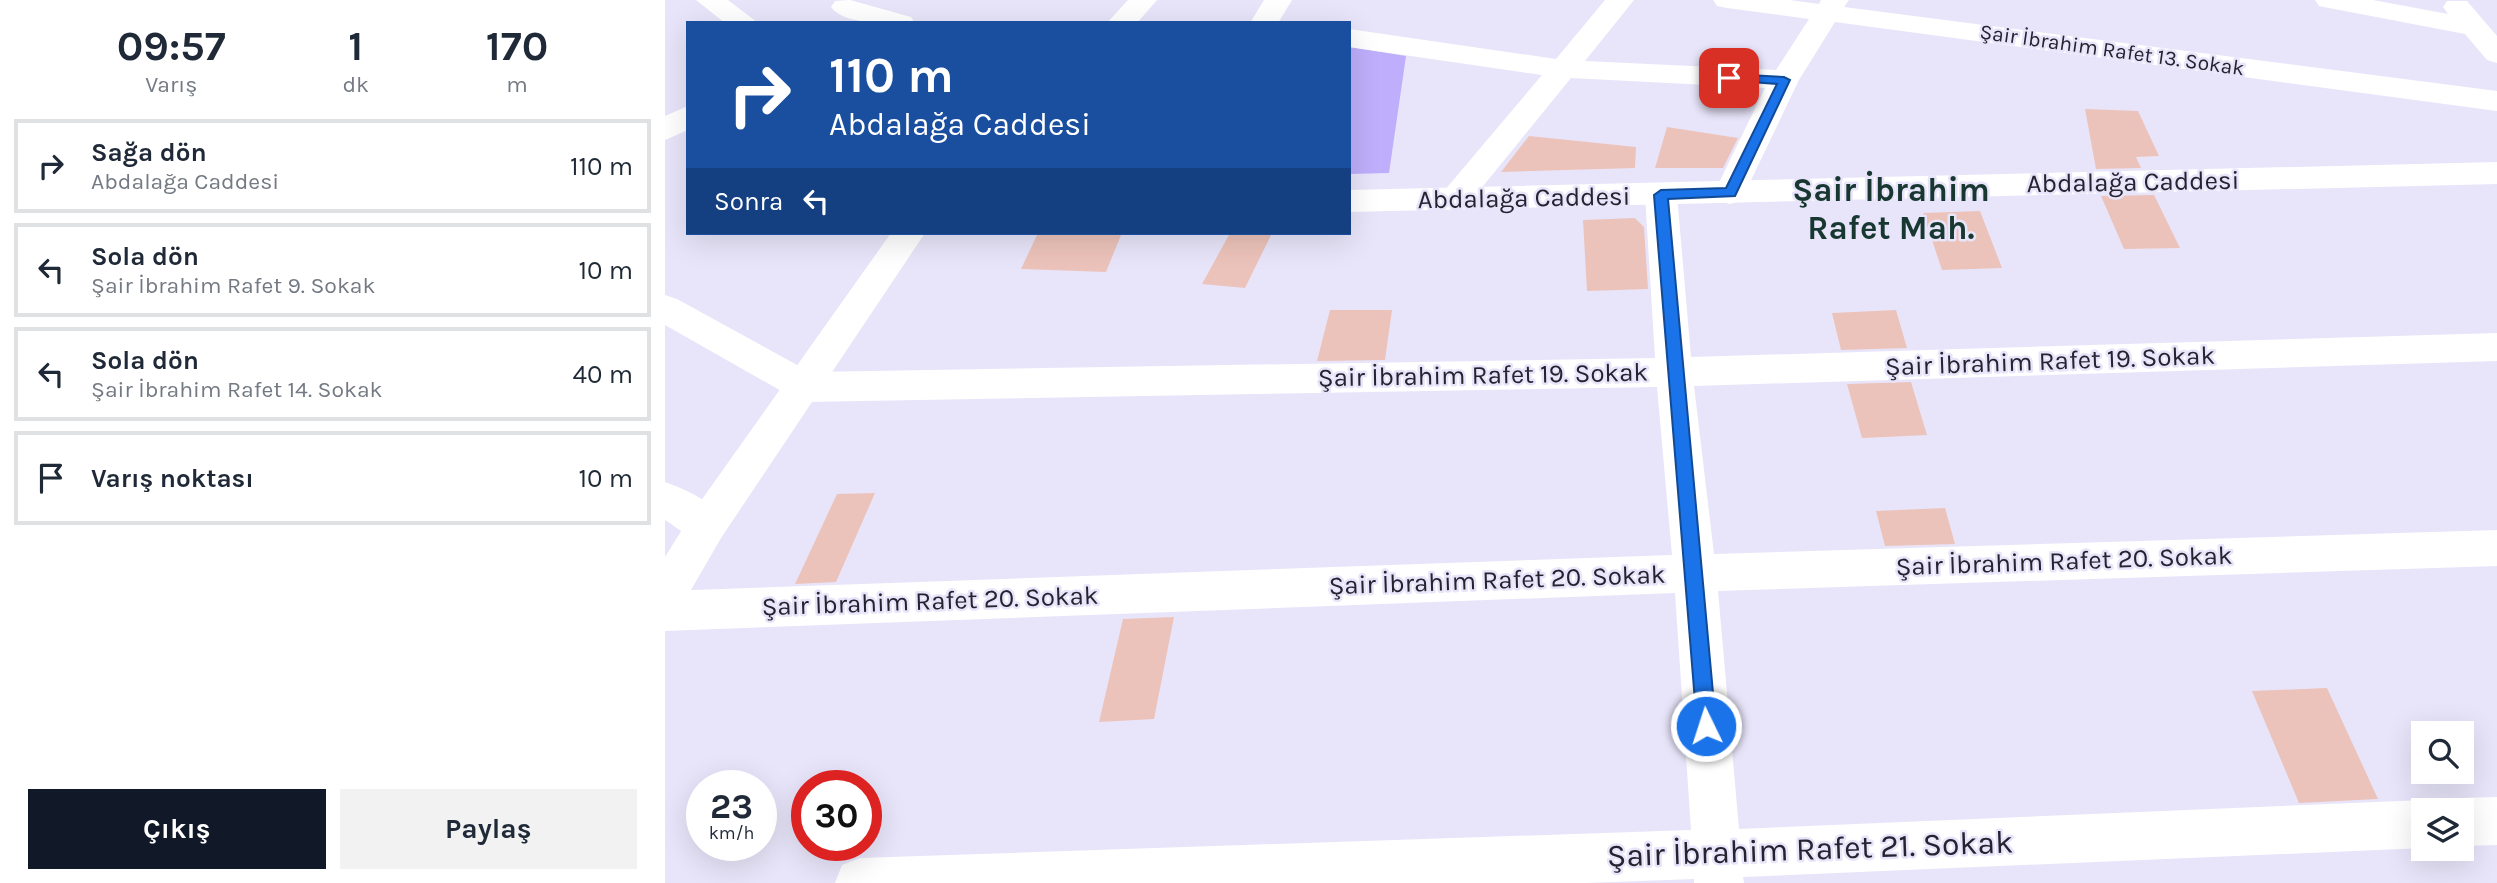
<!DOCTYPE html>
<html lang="tr">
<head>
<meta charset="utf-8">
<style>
	:root { --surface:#fff; --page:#f2f2f3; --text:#1f2937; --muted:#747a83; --line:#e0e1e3; --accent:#111827 }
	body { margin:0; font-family:Karla,sans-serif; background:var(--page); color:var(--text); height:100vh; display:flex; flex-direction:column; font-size:26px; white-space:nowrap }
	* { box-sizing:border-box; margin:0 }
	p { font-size:23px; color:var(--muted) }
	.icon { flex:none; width:38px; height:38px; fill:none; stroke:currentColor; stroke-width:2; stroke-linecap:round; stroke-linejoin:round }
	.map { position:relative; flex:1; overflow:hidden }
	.side { display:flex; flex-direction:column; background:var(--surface); width:665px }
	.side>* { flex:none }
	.top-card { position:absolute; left:21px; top:21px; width:665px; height:214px; border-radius:0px; box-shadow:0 7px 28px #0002; background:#1a4fa0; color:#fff; overflow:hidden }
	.tools { position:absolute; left:1746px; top:721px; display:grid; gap:14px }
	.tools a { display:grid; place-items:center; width:63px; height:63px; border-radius:0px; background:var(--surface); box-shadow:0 7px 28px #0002; font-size:35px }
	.speed { position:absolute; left:21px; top:770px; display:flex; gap:14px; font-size:35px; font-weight:700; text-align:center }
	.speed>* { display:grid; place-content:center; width:91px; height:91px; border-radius:50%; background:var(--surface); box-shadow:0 7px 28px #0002; line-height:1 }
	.speed small { font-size:18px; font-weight:400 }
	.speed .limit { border:10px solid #d22; background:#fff; color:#111 }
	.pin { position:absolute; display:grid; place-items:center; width:60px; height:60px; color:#fff; margin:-30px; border-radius:14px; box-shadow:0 4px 10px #0006 }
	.me { position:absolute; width:77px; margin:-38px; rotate:356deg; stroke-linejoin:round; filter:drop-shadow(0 0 5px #0008) }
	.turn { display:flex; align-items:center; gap:24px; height:147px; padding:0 28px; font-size:32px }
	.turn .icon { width:91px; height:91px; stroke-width:2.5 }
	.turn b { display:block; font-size:49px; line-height:60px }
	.then { display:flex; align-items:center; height:66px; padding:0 28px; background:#0003; gap:14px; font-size:26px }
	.eta { display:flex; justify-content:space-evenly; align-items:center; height:119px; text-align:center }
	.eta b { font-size:42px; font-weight:700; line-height:49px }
	.cta { display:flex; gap:14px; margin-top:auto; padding:14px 28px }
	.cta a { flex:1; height:80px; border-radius:0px; background:var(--accent); color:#fff; font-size:28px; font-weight:700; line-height:80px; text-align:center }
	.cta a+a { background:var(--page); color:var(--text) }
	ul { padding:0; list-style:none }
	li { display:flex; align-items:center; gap:21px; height:94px; margin:0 14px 10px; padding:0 14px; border:4px solid var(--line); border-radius:0px }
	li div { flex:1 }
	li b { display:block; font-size:26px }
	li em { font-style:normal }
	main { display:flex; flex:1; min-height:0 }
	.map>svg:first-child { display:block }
	.green { fill:#beaefb }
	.building { fill:#ecc3ba }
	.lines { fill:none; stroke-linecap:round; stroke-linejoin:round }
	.minor { fill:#fff; fill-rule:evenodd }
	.tertiary { fill:#fff; fill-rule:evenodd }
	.route { fill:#1a73e8; stroke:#114b97; stroke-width:2 }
	.labels { text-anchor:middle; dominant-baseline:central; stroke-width:5; stroke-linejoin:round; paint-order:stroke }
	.far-street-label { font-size:21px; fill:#252330; stroke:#e8e5fa }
	.street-label { font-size:26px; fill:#252330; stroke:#e8e5fa }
	.near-street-label { font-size:32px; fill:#252330; stroke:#e8e5fa }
	.district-label { font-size:33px; font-weight:bold; fill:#173730; stroke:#e8e5fa }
</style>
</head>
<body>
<main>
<section class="side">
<div class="eta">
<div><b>09:57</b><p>Varış</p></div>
<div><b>1</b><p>dk</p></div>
<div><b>170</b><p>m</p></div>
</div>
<ul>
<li><svg class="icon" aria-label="right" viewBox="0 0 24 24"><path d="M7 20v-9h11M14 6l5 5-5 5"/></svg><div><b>Sağa dön</b><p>Abdalağa Caddesi</p></div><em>110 m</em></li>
<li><svg class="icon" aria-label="left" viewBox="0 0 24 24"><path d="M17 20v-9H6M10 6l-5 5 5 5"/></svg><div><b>Sola dön</b><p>Şair İbrahim Rafet 9. Sokak</p></div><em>10 m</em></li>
<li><svg class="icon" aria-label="left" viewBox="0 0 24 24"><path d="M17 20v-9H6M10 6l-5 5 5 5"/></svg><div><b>Sola dön</b><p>Şair İbrahim Rafet 14. Sokak</p></div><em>40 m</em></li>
<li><svg class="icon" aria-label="arrive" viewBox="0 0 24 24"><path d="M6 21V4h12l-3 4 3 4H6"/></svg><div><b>Varış noktası</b></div><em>10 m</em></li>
</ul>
<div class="cta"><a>Çıkış</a><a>Paylaş</a></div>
</section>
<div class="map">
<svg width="1832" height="883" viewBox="0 0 1832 883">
	<rect width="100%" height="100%" fill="#e8e5fa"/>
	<path class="green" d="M 684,47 L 741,56 L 724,173 L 684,174 Z"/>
	<path class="building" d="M 1420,109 L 1473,111 L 1494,156 L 1471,157 L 1476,168 L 1431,169 Z
		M 1002,127 L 1073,138 L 1058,168 L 990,168 Z
		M 864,136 L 971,147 L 970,168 L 836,172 Z
		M 1489,195 L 1515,248 L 1459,249 L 1436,196 Z
		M 1315,211 L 1337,268 L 1277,270 L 1258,213 Z
		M 970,218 L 979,227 L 983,289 L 922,291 L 918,220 Z
		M 373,233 L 456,235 L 441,272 L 356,269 Z
		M 565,233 L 607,233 L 580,288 L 537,284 Z
		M 665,310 L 727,310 L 720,360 L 652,361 Z
		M 1231,310 L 1242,348 L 1176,350 L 1167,313 Z
		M 1246,382 L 1262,435 L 1197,438 L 1182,384 Z
		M 210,493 L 171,582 L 130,584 L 172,494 Z
		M 1280,508 L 1290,544 L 1220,546 L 1211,511 Z
		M 509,617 L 489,719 L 434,722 L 458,619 Z
		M 1662,688 L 1713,799 L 1634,803 L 1587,691 Z"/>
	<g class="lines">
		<path class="minor" d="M 185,0 L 246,17 L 250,23 C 228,23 179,26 166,7 L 170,1 Z
			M 599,0 L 627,0 L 613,23 L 585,23 Z
			M 940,0 L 969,0 L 920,61 L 1111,70 L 1144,19 L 1062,8 L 1052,6 L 1048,0 L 1125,0 L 1154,4 L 1156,0 L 1184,0 L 1179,7 L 1832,91 L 1832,111 L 1170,22 L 1134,80 L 1076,201 L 1065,204 L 1054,201 L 1049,193 L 1100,88 L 906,78 L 801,207 L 790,210 L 779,207 L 774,199 L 779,191 L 877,75 L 684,47 L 684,29 L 891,59 Z
			M 1650,0 L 1708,0 L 1783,14 L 1778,7 L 1782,1 L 1802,1 L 1832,36 L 1832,63 L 1822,60 L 1800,34 L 1664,8 L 1654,6 Z
			M 23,106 L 23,130 L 0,140 L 0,116 Z
			M 996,184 L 1007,187 L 1012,195 L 1026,357 L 1832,333 L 1832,361 L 1029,386 L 1049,554 L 1832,530 L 1832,566 L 1053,591 L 1074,829 L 1759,800 L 1776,807 L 1777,810 L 1759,810 L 1759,848 L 1078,877 L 1079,883 L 1029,883 L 1029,879 L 921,883 L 170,883 L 177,865 L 195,858 L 1026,830 L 1010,593 L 0,631 L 0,591 L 1007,555 L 992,387 L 140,402 L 127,397 L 0,325 L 0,295 L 12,299 L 145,372 L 990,358 L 980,195 L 985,187 Z
			M 0,482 C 22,490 52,503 62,525 L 56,538 C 32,546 20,533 0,520 Z
			M 1832,797 L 1832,845 L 1797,846 L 1797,810 L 1778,810 L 1780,805 L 1797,798 Z"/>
		<path class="tertiary" d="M 31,0 L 63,0 L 93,23 L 60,23 Z
			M 463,0 L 492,0 L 472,23 L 442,23 Z
			M 1832,162 L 1832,184 L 684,212 L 684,190 Z
			M 226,233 L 260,233 L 56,538 L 15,609 L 0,614 L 0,557 L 28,512 Z"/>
	</g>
	<path class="route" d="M 1064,74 L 1119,77 L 1125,80 L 1070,196 L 1003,199 L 1051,726 L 1048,732 L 1041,735 L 1035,732 L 1032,726 L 989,195 L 996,190 L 1061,188 L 1112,84 L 1060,80 L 1060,75 Z"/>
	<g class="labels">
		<g class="far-street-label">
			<text transform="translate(1447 50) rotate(8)">Şair İbrahim Rafet 13. Sokak</text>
		</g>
		<g class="street-label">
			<text transform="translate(1468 182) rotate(-1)">Abdalağa Caddesi</text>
			<text transform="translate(859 198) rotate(-1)">Abdalağa Caddesi</text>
			<text transform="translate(1385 361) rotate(-2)">Şair İbrahim Rafet 19. Sokak</text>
			<text transform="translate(818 375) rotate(-1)">Şair İbrahim Rafet 19. Sokak</text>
			<text transform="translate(1399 561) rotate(-2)">Şair İbrahim Rafet 20. Sokak</text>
			<text transform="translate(832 580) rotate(-2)">Şair İbrahim Rafet 20. Sokak</text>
			<text transform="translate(265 601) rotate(-2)">Şair İbrahim Rafet 20. Sokak</text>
		</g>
		<g class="near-street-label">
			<text transform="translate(1145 849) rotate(-2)">Şair İbrahim Rafet 21. Sokak</text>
		</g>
		<g class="district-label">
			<text x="1226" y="190">Şair İbrahim<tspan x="1226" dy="38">Rafet Mah.</tspan></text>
		</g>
	</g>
</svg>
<div class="tools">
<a><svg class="icon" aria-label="search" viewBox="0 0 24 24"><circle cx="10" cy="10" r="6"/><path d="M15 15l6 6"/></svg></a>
<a><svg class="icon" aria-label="layers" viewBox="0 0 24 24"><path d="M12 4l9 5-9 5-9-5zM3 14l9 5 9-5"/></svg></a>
</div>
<div class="speed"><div>23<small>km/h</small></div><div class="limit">30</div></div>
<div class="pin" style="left:1064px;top:78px;background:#d93025"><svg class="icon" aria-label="arrive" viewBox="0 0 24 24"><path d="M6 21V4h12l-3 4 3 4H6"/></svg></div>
<svg class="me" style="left:1041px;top:726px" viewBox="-20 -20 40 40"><circle r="17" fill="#1a73e8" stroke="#fff" stroke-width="3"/><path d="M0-11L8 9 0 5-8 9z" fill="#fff"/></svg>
<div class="top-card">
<div class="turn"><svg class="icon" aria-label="right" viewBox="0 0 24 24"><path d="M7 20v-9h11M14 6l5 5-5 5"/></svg><div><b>110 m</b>Abdalağa Caddesi</div></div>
<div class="then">Sonra<svg class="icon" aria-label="left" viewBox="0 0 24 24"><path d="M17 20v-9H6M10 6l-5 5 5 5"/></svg></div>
</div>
</div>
</main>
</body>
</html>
